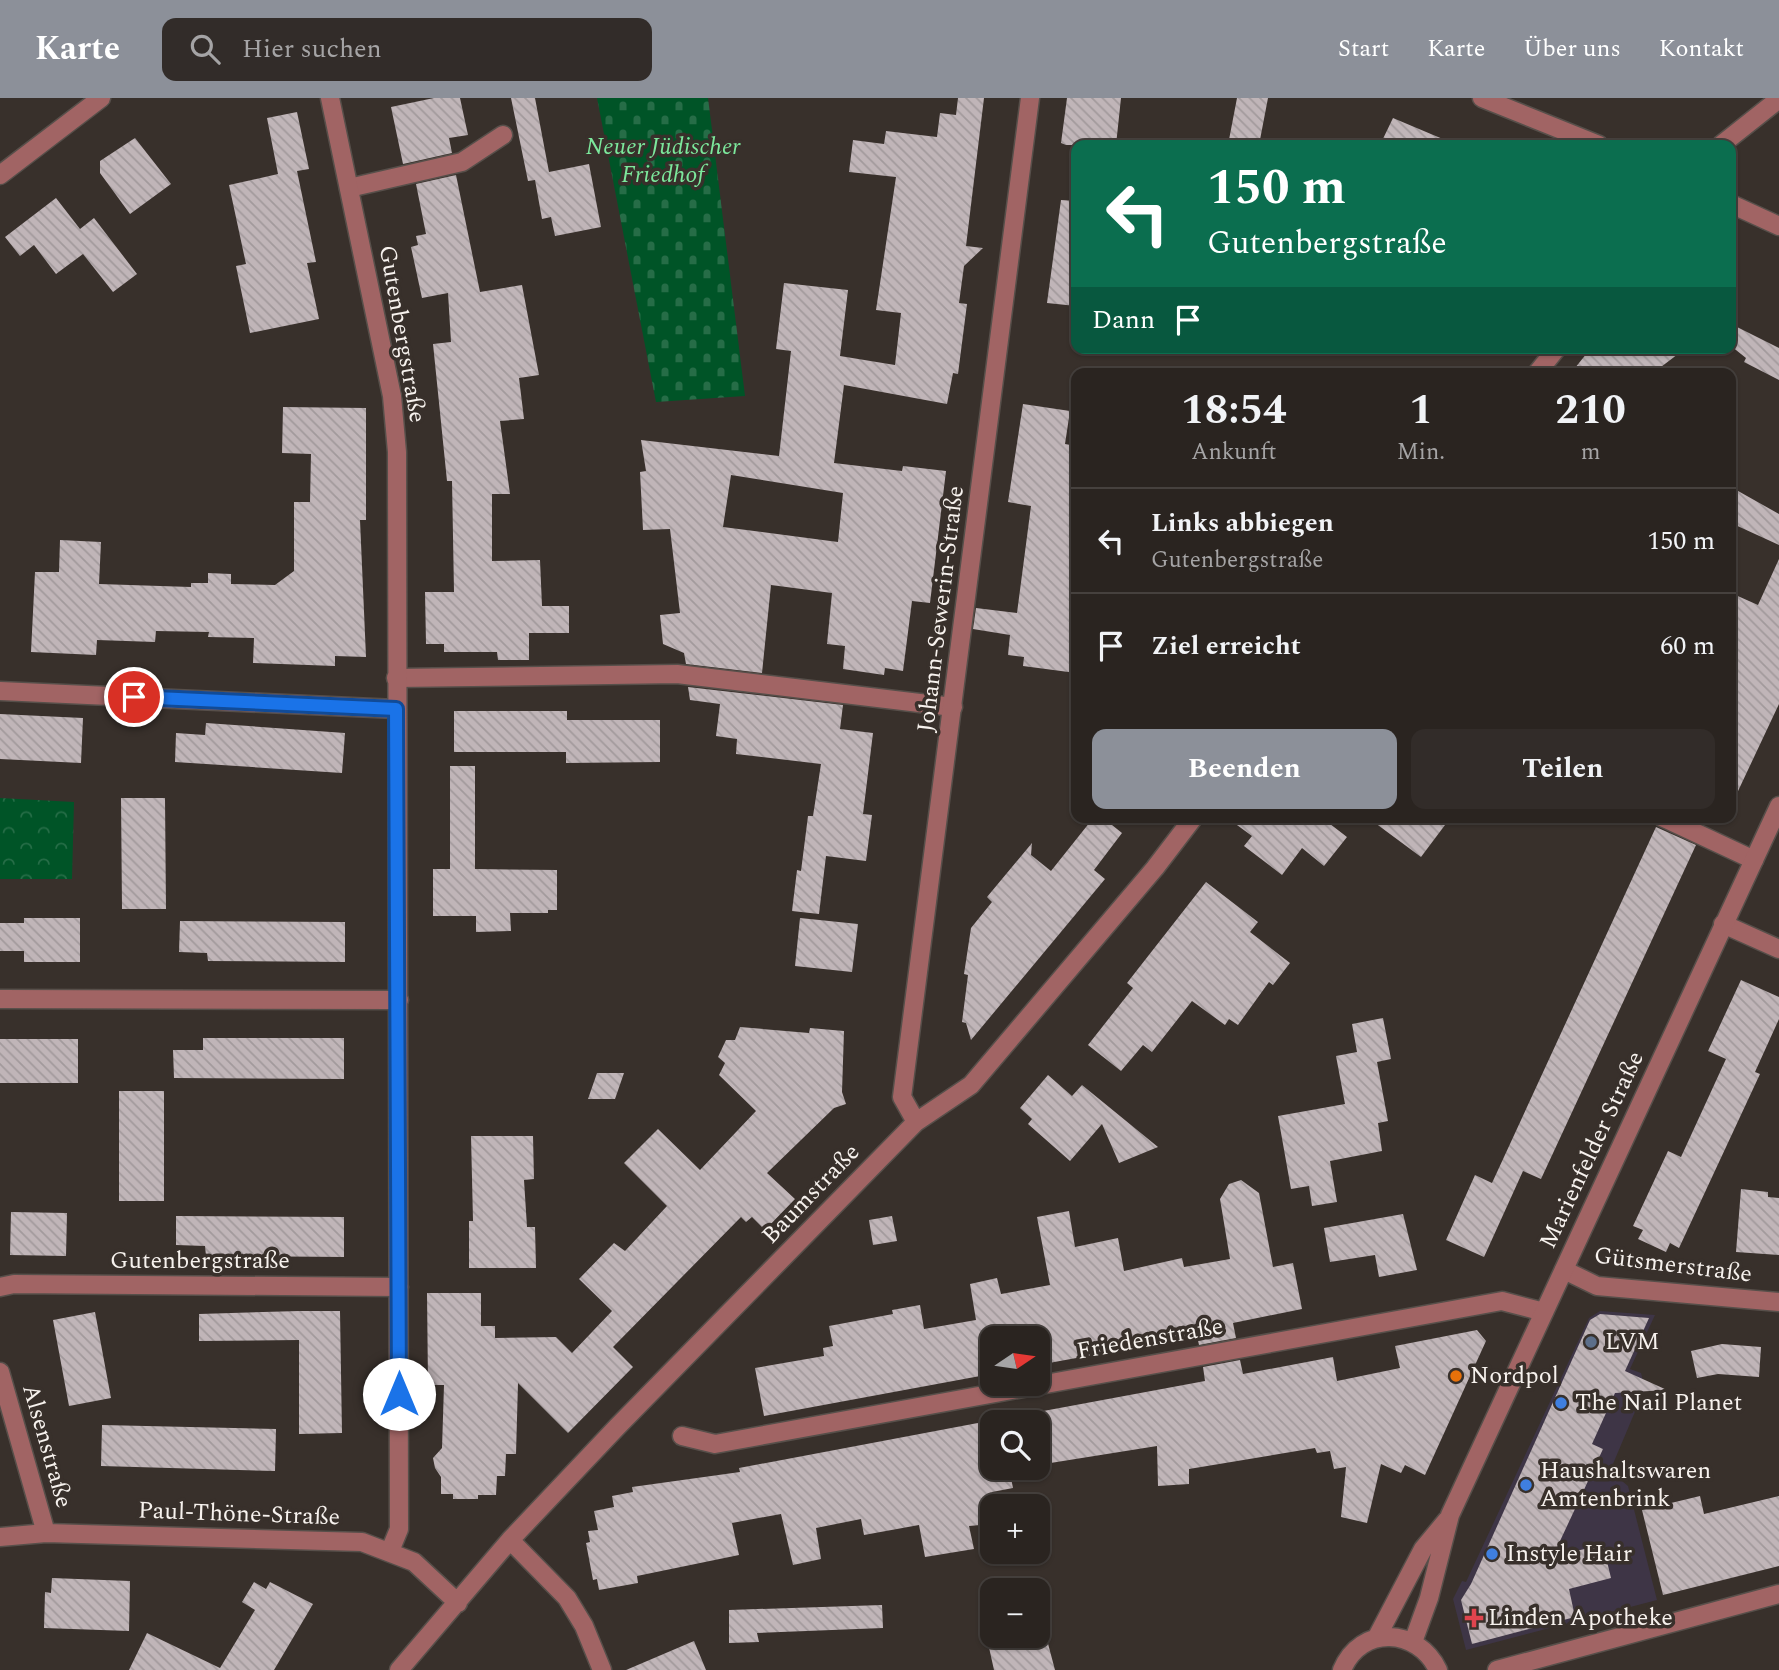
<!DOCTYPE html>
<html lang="de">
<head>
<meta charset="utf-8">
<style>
	:root { --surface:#2a2420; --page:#322c29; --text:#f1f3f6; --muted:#a5a4a5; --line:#46413e; --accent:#8c9099 }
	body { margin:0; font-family:Spectral,serif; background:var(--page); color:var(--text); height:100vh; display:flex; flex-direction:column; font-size:26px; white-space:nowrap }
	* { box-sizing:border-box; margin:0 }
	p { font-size:23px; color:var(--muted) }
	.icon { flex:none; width:38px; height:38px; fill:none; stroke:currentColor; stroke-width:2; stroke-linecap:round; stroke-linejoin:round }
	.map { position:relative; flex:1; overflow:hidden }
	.sheet { position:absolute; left:1071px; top:270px; width:665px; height:455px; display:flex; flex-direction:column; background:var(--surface); border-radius:14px; box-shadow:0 2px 5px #0004,0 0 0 2px var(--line) }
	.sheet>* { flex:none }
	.top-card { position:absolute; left:1071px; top:42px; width:665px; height:214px; border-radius:14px; box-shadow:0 2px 5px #0004,0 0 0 2px var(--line); background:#0b6e4f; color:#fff; overflow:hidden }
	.needle { width:46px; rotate:77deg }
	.controls { position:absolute; left:980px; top:1228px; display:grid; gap:14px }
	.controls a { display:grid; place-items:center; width:70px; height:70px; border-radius:14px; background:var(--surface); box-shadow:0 2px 5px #0004,0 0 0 2px var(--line); font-size:35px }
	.pin { position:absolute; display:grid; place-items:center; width:60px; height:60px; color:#fff; margin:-30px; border:4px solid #fff; border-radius:50%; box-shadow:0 2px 7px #0007 }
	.me { position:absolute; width:77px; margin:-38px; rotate:0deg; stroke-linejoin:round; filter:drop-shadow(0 0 5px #0008) }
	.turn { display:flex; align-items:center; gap:24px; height:147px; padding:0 21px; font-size:32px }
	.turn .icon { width:91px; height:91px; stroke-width:2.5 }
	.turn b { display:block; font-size:49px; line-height:60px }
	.then { display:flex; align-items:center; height:66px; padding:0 21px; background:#0003; gap:14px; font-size:26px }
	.eta { display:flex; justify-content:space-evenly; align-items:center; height:119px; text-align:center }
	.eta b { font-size:42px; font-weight:700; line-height:49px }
	.button { display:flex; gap:14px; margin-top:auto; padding:14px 21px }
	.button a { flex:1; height:80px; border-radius:14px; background:var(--accent); color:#fff; font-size:28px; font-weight:700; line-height:80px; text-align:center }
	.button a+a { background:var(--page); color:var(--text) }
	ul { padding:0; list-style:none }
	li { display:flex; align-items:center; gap:21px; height:105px; padding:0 21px; border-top:2px solid var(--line) }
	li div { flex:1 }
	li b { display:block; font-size:26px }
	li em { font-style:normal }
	header { display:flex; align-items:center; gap:42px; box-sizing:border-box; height:98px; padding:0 35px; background:var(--accent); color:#fff }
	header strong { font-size:33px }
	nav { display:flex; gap:38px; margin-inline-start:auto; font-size:24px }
	.search { width:490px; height:63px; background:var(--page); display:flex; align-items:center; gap:18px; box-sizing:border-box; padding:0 24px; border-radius:14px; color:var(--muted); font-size:26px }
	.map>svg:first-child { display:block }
	.commercial { fill:#3e3546 }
	.forest { fill:url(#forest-crowns) }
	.cemetery { fill:url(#cemetery-stones) }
	.building { fill:url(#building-back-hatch); fill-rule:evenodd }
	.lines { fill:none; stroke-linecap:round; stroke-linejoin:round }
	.service-casing { stroke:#574f4a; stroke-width:21 }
	.minor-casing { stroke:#574f4a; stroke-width:21 }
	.tertiary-casing { stroke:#574f4a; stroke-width:21 }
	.service { stroke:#a16464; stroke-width:18 }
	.minor { stroke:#a16464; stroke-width:18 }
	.tertiary { stroke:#a16464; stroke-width:18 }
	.route-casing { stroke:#114b97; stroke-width:18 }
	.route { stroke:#1a73e8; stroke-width:12 }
	.service-dot { fill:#5c6f8a; stroke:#38302b; stroke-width:2.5 }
	.food-dot { fill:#e8710a; stroke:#38302b; stroke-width:2.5 }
	.shop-dot { fill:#3f7fe0; stroke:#38302b; stroke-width:2.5 }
	.health-dot { fill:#e0444e; stroke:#38302b; stroke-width:2.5 }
	.labels { text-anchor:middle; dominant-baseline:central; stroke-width:7; stroke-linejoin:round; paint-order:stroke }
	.park-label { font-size:24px; font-style:italic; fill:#7ce89c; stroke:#38302b }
	.street-label { font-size:24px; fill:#f7f2ee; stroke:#38302b }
	.poi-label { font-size:24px; fill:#f7f2ee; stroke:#38302b; text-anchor:start }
</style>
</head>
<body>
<header>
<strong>Karte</strong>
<div class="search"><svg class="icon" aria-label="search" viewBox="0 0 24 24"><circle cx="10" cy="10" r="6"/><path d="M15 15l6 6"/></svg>Hier suchen</div>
<nav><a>Start</a><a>Karte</a><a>Über uns</a><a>Kontakt</a></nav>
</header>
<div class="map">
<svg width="1779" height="1572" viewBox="0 0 1779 1572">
	<defs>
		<pattern id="forest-crowns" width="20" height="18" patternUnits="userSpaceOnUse" patternTransform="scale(1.75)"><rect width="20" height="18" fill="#005427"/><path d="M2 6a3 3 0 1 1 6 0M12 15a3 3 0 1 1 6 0" fill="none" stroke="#266d47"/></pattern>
		<pattern id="cemetery-stones" width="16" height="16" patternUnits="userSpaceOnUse" patternTransform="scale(1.75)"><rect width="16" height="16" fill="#005427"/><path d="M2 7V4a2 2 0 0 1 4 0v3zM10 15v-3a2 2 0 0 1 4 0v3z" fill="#266d47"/></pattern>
		<pattern id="building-back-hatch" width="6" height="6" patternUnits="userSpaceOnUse" patternTransform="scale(1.75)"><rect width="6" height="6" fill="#c0b5b8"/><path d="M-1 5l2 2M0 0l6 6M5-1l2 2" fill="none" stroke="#a29a9c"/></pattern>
	</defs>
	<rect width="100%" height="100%" fill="#38302b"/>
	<path class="commercial" d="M 1600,1213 L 1655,1217 L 1630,1271 L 1641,1275 L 1645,1290 L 1610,1373 L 1628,1388 L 1657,1502 L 1466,1552 L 1453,1501 L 1462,1483 L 1466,1484 L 1589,1220 Z"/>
	<path class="forest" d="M 0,700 L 74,704 L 72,781 L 0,781 Z"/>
	<path class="cemetery" d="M 597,0 L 708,0 L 745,298 L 656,304 Z"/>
	<path class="building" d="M 434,0 L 460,0 L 468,37 L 449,40 L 452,55 L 403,66 L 391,9 Z
		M 511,0 L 535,0 L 549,74 L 589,66 L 601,129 L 555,138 L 551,119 L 542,121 L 535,82 L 528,83 Z
		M 958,0 L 984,0 L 966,148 L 983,150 L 964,168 L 959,205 L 967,206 L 958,276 L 953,275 L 947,306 L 844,287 L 834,365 L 902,373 L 903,368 L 946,373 L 930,505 L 912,503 L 903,573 L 885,570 L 884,577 L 843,571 L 845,548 L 827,546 L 832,495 L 771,487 L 762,575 L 686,566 L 684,555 L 663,546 L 660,517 L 680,515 L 670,431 L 643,432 L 640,374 L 646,373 L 641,342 L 779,358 L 791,253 L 776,251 L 784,185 L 848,192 L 840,258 L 895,267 L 901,215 L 876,212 L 896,79 L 849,74 L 853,42 L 884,46 L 886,33 L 937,39 L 940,15 L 956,17 ZM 731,377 L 843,395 L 838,444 L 723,429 Z
		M 1067,0 L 1121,0 L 1116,47 L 1066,47 L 1061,45 Z
		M 1237,0 L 1268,0 L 1259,47 L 1228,47 Z
		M 297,14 L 309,71 L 297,73 L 316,164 L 307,165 L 319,221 L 250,235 L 236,168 L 246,166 L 229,87 L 278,76 L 267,20 Z
		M 1393,20 L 1457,47 L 1380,47 Z
		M 135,40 L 171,86 L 130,116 L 100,75 L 100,63 Z
		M 456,77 L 480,194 L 522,187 L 539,277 L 519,280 L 524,321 L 500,323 L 510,396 L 492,396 L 492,463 L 540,462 L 542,508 L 569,508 L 569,535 L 529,535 L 529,562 L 498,562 L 497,554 L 444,554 L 444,546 L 426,546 L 425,494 L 454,494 L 452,383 L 447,383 L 433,246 L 451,244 L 448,195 L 422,200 L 411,149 L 418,147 L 416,138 L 426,136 L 416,86 Z
		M 56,100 L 80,131 L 94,120 L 137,176 L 113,194 L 83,156 L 56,176 L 34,147 L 20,158 L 5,139 Z
		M 1061,102 L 1076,103 L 1076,208 L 1047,205 Z
		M 1731,226 L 1779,250 L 1779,282 L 1744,264 L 1746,260 L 1731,248 Z
		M 1591,250 L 1686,250 L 1653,275 L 1571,275 Z
		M 1023,306 L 1070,313 L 1065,346 L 1076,348 L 1076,575 L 1023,568 L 1024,559 L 1008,557 L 1010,537 L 973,531 L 976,510 L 1017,515 L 1031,408 L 1008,404 Z
		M 283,309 L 366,310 L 366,422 L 360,422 L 366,559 L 335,558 L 335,568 L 253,565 L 254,540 L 208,539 L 209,534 L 156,533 L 155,544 L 97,542 L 96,557 L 31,554 L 35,474 L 59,474 L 60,442 L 101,444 L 99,486 L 191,489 L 191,485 L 208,485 L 208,475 L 231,476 L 231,486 L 275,487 L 294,473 L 294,404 L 310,404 L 311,356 L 282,355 Z
		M 1731,389 L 1779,416 L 1779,447 L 1731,425 Z
		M 1779,461 L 1779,606 L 1731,708 L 1731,495 L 1758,507 Z
		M 688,589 L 843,607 L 840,631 L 873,635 L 863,716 L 872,717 L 866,763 L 826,758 L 819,816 L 792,813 L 797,772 L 801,773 L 808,718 L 813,718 L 821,666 L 736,656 L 737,641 L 716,638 L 720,606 L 690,602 Z
		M 454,613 L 567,613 L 567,622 L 660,622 L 660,664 L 566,665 L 566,654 L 454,654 Z
		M 0,616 L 83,620 L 81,665 L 0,661 Z
		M 206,625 L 345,635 L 342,675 L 175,664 L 176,635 L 205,637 Z
		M 450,668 L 475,668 L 475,771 L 557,772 L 557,812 L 548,812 L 548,815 L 510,815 L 511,833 L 476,834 L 476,818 L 433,818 L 433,771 L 450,771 Z
		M 121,700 L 165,700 L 166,811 L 122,811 Z
		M 1094,719 L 1102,719 L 1122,735 L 1094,772 L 1105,781 L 971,942 L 966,925 L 962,924 L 968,877 L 964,876 L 971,830 L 992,804 L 987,799 L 1032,745 L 1031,757 L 1051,773 Z
		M 1226,719 L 1321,719 L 1347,739 L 1324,768 L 1302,750 L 1282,777 L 1244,748 L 1252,738 Z
		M 1367,719 L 1451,719 L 1421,759 Z
		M 1656,729 L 1696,747 L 1541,1081 L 1523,1073 L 1484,1159 L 1446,1142 L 1475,1077 L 1492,1085 Z
		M 1206,784 L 1258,824 L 1250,834 L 1290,865 L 1273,887 L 1269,884 L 1238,927 L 1229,921 L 1225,927 L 1192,903 L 1152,954 L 1143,947 L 1121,973 L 1088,947 L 1133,890 L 1127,885 Z
		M 24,820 L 80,820 L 80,864 L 24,864 L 24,853 L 0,853 L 0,825 L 24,825 Z
		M 800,820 L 858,826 L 852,874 L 795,868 Z
		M 180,823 L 345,824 L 345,864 L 208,863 L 207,855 L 179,854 Z
		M 1741,882 L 1779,899 L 1779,921 L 1755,974 L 1760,976 L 1679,1150 L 1670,1145 L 1666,1154 L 1638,1141 L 1643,1132 L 1633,1128 L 1668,1053 L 1681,1059 L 1726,961 L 1708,953 Z
		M 1383,920 L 1391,961 L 1377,964 L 1388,1023 L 1378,1025 L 1382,1053 L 1330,1063 L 1337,1104 L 1312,1108 L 1309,1088 L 1291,1091 L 1278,1018 L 1345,1006 L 1336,958 L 1357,954 L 1352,926 Z
		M 740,929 L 809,935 L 810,930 L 844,933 L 842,994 L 846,1006 L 834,1010 L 767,1075 L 795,1101 L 765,1132 L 752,1119 L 746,1124 L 741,1119 L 613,1249 L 633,1269 L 568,1335 L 518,1285 L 516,1356 L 506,1356 L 505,1378 L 497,1378 L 496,1397 L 478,1397 L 478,1401 L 453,1401 L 453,1396 L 441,1396 L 441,1379 L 435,1370 L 433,1360 L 442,1350 L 444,1287 L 428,1287 L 427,1195 L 481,1195 L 481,1228 L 495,1228 L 495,1240 L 556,1239 L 572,1255 L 612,1213 L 579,1181 L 614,1145 L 625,1153 L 667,1108 L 624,1065 L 658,1031 L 700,1072 L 756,1013 L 719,977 L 725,965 L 718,959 L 726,942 L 735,942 Z
		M 203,940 L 344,940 L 344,981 L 174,980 L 173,952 L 203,952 Z
		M 0,941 L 78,941 L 78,985 L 0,985 Z
		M 597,975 L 624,975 L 615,1001 L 588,1001 Z
		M 1048,977 L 1072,998 L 1082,987 L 1158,1049 L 1119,1065 L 1102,1026 L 1070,1063 L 1028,1026 L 1032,1021 L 1020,1010 Z
		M 119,993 L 164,993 L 164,1103 L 119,1103 Z
		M 471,1038 L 533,1038 L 534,1081 L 524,1082 L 527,1129 L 535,1129 L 536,1170 L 469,1170 L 469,1123 L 473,1123 Z
		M 1241,1082 L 1259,1095 L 1273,1169 L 1293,1165 L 1302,1211 L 1233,1225 L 1236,1240 L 1199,1247 L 1197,1238 L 1038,1267 L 1038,1241 L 984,1241 L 991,1276 L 764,1318 L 755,1270 L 824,1258 L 823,1250 L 833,1248 L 829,1228 L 893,1216 L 892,1212 L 920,1207 L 924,1231 L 976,1222 L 970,1186 L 997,1180 L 1001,1196 L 1050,1187 L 1037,1119 L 1069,1113 L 1075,1149 L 1118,1140 L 1124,1173 L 1182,1160 L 1184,1169 L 1230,1161 L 1220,1101 L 1229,1086 Z
		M 1741,1091 L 1768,1094 L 1768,1099 L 1779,1100 L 1779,1157 L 1736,1154 Z
		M 11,1114 L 67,1115 L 66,1158 L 10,1157 Z
		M 1403,1116 L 1417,1172 L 1379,1179 L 1375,1157 L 1330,1164 L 1324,1130 Z
		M 176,1118 L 344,1119 L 344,1159 L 206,1158 L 205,1148 L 176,1147 Z
		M 892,1118 L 897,1143 L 873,1147 L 869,1122 Z
		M 299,1213 L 340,1213 L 342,1335 L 299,1336 L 299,1242 L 199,1243 L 199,1216 Z
		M 95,1214 L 111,1300 L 69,1308 L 53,1222 Z
		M 1600,1216 L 1649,1220 L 1625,1273 L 1667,1292 L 1615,1295 L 1592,1346 L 1603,1351 L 1553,1458 L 1603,1447 L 1611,1480 L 1569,1491 L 1575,1519 L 1472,1546 L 1461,1502 L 1471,1486 L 1590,1222 Z
		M 1477,1232 L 1486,1243 L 1425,1377 L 1405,1367 L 1401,1375 L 1381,1366 L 1367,1425 L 1341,1419 L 1346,1369 L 1334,1371 L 1330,1353 L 1317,1355 L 1315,1350 L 1189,1371 L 1189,1386 L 1158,1388 L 1157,1348 L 1038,1367 L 1038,1314 L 1205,1283 L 1203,1269 L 1240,1262 L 1243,1276 L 1333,1259 L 1337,1283 L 1400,1270 L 1395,1248 Z
		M 1722,1246 L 1761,1249 L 1759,1279 L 1718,1276 L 1697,1280 L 1691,1253 Z
		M 999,1321 L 1000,1325 L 992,1325 L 992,1370 L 1009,1370 L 1013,1390 L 992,1394 L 992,1426 L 969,1428 L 974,1451 L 925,1459 L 919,1427 L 864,1437 L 861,1421 L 816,1430 L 821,1461 L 793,1467 L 781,1416 L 732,1425 L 739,1457 L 637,1478 L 638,1485 L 599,1492 L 597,1481 L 593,1482 L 586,1445 L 590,1444 L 588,1433 L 598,1432 L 594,1413 L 614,1409 L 612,1398 L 633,1394 L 632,1389 L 740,1374 L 739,1370 Z
		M 102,1327 L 276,1331 L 275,1373 L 101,1368 Z
		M 1700,1398 L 1704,1416 L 1779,1398 L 1779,1468 L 1663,1497 L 1642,1412 Z
		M 52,1480 L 130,1483 L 129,1533 L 44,1530 L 45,1494 L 51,1495 Z
		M 254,1484 L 266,1491 L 270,1484 L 313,1506 L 274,1572 L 129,1572 L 147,1535 L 220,1570 L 255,1512 L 242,1504 Z
		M 882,1507 L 883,1530 L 757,1535 L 759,1544 L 729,1545 L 729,1512 Z
		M 1018,1538 L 1046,1538 L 1055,1572 L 994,1572 L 988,1545 Z
		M 694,1543 L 706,1572 L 626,1572 Z"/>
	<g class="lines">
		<g class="service-casing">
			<path id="service" d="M 349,90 L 462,64 L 503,37
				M 396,580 L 677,576 L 953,609
				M 1662,719 L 1754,762
				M 1723,826 L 1779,851"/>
		</g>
		<g class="minor-casing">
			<path id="minor" d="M 330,0 L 392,298 L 397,354 L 399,1431 L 390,1453
				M 1482,0 L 1599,47
				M 1721,47 L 1779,1
				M 0,77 L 101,0
				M 1731,106 L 1779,128
				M 1537,275 L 1557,250
				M 0,593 L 396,611
				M 0,901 L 399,902
				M 916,1024 L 902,999 L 1030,0
				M 1564,1172 L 1597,1188 L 1779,1204
				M 0,1189 L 14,1186 L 399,1189
				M 0,1274 L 46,1435
				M 682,1338 L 715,1346 L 1502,1203 L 1544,1214
				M 0,1439 L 46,1435 L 362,1444 L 414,1464 L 458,1505
				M 510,1442 L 567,1500 L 584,1528 L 602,1572
				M 399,1572 L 510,1442 L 617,1329 L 916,1024 L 971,987 L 1155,770 L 1194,719
				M 1497,1572 L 1779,1496"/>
		</g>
		<g class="tertiary-casing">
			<path id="tertiary" d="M 1377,1539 L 1423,1451 L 1447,1422
				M 1413,1544 L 1429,1500 L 1450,1417 L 1779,708
				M 1342,1572 C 1361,1526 1418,1530 1438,1572"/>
		</g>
		<use href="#service" class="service"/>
		<use href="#minor" class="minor"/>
		<use href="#tertiary" class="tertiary"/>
	</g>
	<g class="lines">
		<g class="route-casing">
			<path id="route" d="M 134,599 L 396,611 L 399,1296"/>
		</g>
		<use href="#route" class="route"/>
	</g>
	<circle class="service-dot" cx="1591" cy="1244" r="7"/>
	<circle class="food-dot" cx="1456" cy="1278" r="7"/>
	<g class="shop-dot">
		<circle cx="1561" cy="1305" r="7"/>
		<circle cx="1526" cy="1387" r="7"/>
		<circle cx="1492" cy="1456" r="7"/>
	</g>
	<path class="health-dot" d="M1470.5 1509.5h7v7h7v7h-7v7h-7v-7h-7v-7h7z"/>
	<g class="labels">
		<g class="park-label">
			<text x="663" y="49">Neuer Jüdischer<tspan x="663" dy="28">Friedhof</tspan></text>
		</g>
		<g class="street-label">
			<text transform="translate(402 236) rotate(80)">Gutenbergstraße</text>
			<text transform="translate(941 511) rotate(-83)">Johann-Sewerin-Straße</text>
			<text transform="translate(1592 1052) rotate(-65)">Marienfelder Straße</text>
			<text transform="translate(811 1096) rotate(-46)">Baumstraße</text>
			<text x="200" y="1163">Gutenbergstraße</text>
			<text transform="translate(1673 1167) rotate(7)">Gütsmerstraße</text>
			<text transform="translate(1150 1241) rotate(-10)">Friedenstraße</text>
			<text transform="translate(47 1348) rotate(74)">Alsenstraße</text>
			<text transform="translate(239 1416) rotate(2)">Paul-Thöne-Straße</text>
		</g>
		<g class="poi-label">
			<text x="1605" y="1244">LVM</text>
			<text x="1470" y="1278">Nordpol</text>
			<text x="1575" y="1305">The Nail Planet</text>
			<text x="1540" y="1373">Haushaltswaren<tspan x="1540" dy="28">Amtenbrink</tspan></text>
			<text x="1506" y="1456">Instyle Hair</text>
			<text x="1488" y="1520">Linden Apotheke</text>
		</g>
	</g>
</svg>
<div class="controls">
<a><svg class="needle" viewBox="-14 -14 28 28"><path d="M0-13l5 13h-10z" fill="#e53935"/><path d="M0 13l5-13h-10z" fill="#a5a4a5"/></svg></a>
<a><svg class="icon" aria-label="search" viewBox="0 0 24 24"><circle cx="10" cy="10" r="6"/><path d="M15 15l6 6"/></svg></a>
<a>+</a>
<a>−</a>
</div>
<div class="pin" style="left:134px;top:599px;background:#d93025"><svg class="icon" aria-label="arrive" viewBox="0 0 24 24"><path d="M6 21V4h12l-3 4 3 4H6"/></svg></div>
<svg class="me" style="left:399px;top:1296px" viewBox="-20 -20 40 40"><circle r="19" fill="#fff"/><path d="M0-13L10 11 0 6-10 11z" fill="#1a73e8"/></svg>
<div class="top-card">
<div class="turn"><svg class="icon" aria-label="left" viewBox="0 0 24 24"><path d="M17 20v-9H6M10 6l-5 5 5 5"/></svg><div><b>150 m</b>Gutenbergstraße</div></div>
<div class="then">Dann<svg class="icon" aria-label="arrive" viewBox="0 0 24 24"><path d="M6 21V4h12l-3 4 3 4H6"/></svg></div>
</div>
<section class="sheet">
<div class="eta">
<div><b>18:54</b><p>Ankunft</p></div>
<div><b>1</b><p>Min.</p></div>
<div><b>210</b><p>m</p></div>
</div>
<ul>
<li><svg class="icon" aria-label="left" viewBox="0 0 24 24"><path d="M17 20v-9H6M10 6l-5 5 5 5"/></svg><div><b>Links abbiegen</b><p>Gutenbergstraße</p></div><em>150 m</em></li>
<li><svg class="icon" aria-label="arrive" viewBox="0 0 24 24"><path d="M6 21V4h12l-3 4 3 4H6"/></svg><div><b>Ziel erreicht</b></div><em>60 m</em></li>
</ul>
<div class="button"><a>Beenden</a><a>Teilen</a></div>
</section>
</div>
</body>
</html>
